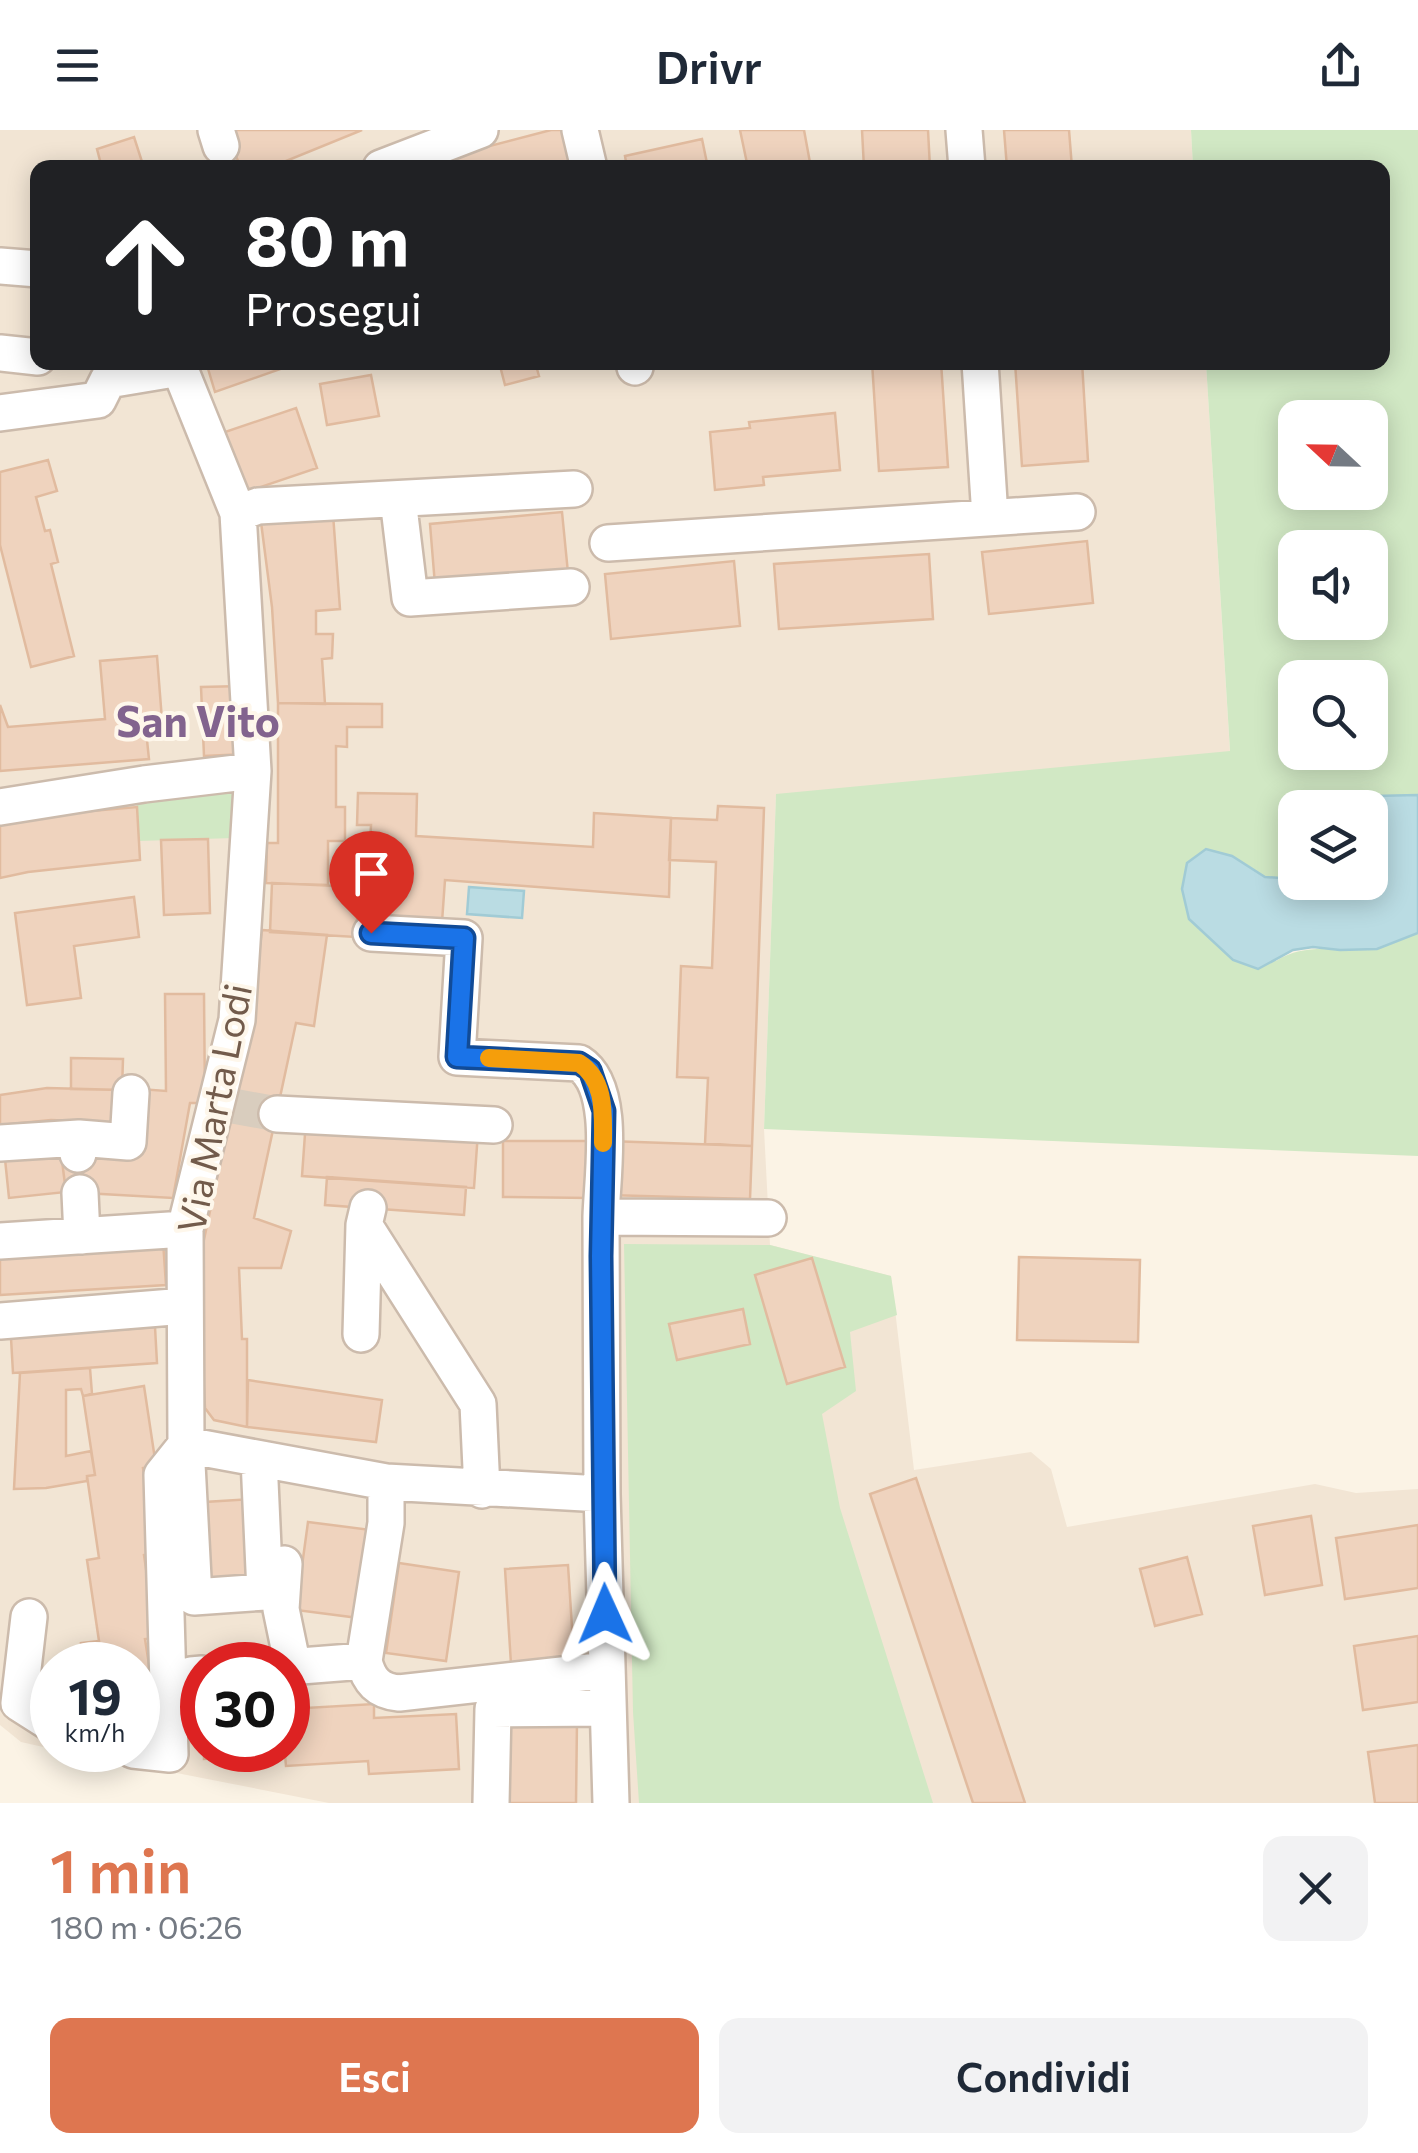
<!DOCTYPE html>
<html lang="it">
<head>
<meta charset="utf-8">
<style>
	:root { --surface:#fff; --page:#f2f2f3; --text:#1f2937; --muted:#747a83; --accent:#de7650 }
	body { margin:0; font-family:Commissioner,sans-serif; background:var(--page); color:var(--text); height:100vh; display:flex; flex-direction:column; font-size:38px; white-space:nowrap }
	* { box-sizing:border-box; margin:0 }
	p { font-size:32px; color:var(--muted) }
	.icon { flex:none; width:55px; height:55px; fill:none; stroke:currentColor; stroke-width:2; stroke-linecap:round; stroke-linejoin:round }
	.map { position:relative; height:1673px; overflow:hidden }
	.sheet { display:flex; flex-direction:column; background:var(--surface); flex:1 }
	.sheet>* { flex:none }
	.hud { position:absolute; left:30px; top:30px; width:1360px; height:210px; border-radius:20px; box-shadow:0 5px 25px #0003; background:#202124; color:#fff; overflow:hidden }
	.needle { width:65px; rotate:292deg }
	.controls { position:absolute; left:1278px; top:270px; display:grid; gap:20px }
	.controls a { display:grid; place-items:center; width:110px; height:110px; border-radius:20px; background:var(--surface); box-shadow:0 5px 25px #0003; font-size:50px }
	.speed { position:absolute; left:30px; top:1512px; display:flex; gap:20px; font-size:50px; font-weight:700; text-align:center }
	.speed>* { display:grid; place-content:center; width:130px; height:130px; border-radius:50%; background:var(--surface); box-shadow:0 5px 25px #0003; line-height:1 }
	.speed small { font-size:25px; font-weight:400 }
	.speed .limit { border:15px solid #d22; background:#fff; color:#111 }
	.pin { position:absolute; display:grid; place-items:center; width:85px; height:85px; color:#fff; margin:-102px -42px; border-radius:50% 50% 50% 0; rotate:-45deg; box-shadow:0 0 10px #0007 }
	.pin .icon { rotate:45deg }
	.me { position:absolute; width:110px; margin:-55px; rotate:359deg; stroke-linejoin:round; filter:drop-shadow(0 0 8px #0008) }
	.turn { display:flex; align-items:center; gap:35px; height:210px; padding:0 50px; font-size:45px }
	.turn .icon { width:130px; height:130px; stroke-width:2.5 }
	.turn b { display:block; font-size:70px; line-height:85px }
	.round { display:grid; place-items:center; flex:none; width:105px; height:105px; border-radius:20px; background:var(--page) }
	.headline { display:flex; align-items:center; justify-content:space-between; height:170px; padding:0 50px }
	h1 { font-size:60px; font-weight:600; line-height:75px; color:var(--accent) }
	.primary-button { display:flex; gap:20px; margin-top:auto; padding:20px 50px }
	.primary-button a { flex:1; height:115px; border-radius:20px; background:var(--accent); color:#fff; font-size:40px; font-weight:600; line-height:115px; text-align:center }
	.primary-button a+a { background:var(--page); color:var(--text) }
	header { display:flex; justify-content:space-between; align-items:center; height:130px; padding:0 50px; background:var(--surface); font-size:45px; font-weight:600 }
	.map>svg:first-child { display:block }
	.residential { fill:#f2e5d4; fill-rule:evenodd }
	.green { fill:#d1e8c4; fill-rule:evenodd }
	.water { fill:#badce3; stroke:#a1cbd5; stroke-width:2.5 }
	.building { fill:#efd3be; stroke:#e1bb9f; stroke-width:2.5 }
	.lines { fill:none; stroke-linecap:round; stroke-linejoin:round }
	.minor-tunnel { stroke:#d9cdbe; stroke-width:35; stroke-dasharray:35 18; stroke-linecap:butt }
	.minor-casing { stroke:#ccbbac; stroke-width:40 }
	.minor { stroke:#fff; stroke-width:35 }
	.route-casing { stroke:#114b97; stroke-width:25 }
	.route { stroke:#1a73e8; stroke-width:18 }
	.slow { stroke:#f59e0b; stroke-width:18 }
	.labels { text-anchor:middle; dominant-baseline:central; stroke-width:8; stroke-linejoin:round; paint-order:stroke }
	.street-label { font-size:38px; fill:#725b4b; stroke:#fef7eb }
	.quarter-label { font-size:42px; font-weight:bold; fill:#82638e; stroke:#fef7eb }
</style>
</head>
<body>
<header><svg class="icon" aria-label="menu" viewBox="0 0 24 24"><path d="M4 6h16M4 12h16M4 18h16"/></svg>Drivr<svg class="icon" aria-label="share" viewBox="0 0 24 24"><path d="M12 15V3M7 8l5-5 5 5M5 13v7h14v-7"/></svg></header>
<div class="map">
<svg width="1418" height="1673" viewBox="0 0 1418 1673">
	<rect width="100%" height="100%" fill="#fbf3e5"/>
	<path class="residential" d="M 0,0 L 1191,0 L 1193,37 L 38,38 L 38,232 L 1206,233 L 1230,622 L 776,665 L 764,999 L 770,1115 L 891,1146 L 914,1340 L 1031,1322 L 1051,1339 L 1067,1397 L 1315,1354 L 1356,1363 L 1418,1359 L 1418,1673 L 329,1673 L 60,1620 L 138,1620 L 138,1535 L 52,1535 L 52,1619 L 21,1612 L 0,1595 ZM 202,1535 L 288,1535 L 288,1620 L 202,1620 Z"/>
	<path class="green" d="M 1191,0 L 1418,0 L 1418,665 L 1373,666 L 1347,673 L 1345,677 L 1295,678 L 1295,749 L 1265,747 L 1232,726 L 1276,831 C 1307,811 1337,823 1372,819 C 1387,818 1403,808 1418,803 L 1418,1026 L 764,999 L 776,664 L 1230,621 L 1206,233 L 1382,232 L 1382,38 L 1193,37 ZM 1295,288 L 1370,288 L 1370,362 L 1295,362 ZM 1295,418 L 1370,418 L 1370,492 L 1295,492 ZM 1295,548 L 1370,548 L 1370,622 L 1295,622 Z
		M 233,657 L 234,708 L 138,711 L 136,661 Z
		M 624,1114 L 770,1115 L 891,1146 L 897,1185 L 850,1202 L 856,1261 L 822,1284 L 840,1378 L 933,1673 L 639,1673 L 633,1582 Z"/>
	<path class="water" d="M 1418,665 L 1418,803 L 1377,819 L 1340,820 L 1313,817 L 1293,820 L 1258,839 L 1233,830 L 1189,789 L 1182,759 L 1187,733 L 1206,719 L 1232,726 L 1265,747 L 1295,749 L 1295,752 L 1370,752 L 1370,678 L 1345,677 L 1347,673 L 1373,666 Z
		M 469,757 L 524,761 L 522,788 L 467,784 Z"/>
	<path class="building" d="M 225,0 L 362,0 L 269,38 L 241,38 Z
		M 551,0 L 571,0 L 582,38 L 405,38 Z
		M 740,0 L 804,0 L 811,38 L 748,38 Z
		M 862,0 L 928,0 L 930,38 L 864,38 Z
		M 1004,0 L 1069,0 L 1072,38 L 1007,38 Z
		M 134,7 L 144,38 L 102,38 L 97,19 Z
		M 702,9 L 708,38 L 627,38 L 625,26 Z
		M 206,232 L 300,232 L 215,262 Z
		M 499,232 L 535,232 L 539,246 L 505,255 Z
		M 872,232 L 941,232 L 948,337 L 879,341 Z
		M 1015,232 L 1082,232 L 1088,331 L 1022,336 Z
		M 371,245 L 379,286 L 327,295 L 320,254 Z
		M 296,278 L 317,338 L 246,362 L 225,302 Z
		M 835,283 L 840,340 L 763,347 L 764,355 L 715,360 L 710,302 L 750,298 L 749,292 Z
		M 48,330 L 57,361 L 36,367 L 45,401 L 50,400 L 58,432 L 51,434 L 74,526 L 31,537 L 0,415 L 0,342 Z
		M 562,382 L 568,443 L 435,455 L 430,394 Z
		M 333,384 L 340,479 L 316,481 L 316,504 L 333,504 L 332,528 L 322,529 L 325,574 L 278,573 L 272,477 L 261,392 Z
		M 1087,411 L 1093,473 L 989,484 L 982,422 Z
		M 929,424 L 933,489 L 779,499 L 774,434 Z
		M 734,431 L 740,496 L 611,509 L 605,444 Z
		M 157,526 L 162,590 L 145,591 L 149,629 L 0,641 L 0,575 L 8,597 L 105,589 L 100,531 Z
		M 243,556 L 246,624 L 204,626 L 201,557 Z
		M 278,573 L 382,574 L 382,597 L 347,597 L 347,617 L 336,616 L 336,677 L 345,677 L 345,711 L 328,711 L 328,755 L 266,753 L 267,713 L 278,713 Z
		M 358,663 L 417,664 L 416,706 L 593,717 L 594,683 L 671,688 L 669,767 L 445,750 L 442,792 L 357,794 L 359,757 L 366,755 L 365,740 L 386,739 L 387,715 L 370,716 L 371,695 L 357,695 Z
		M 718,676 L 764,678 L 752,1016 L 705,1014 L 708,948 L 677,947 L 681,836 L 712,838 L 716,732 L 669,730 L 671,688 L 717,690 Z
		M 137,677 L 140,730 L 28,742 L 0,748 L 0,693 L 22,687 Z
		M 208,709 L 210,783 L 164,785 L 161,710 Z
		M 272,753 L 359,757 L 356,807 L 270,802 Z
		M 134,767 L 139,807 L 74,816 L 81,868 L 27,875 L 15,783 Z
		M 262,800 L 327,805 L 314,896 L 296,893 L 254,1088 L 291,1101 L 281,1138 L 239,1138 L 242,1209 L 247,1209 L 247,1297 L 214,1290 L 205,1278 L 198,1138 L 252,882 Z
		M 165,864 L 204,864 L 205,973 L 190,973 L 173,1068 L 66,1062 L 61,1023 L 136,1028 L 140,959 L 166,961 Z
		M 71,928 L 123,929 L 122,960 L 71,959 Z
		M 47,958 L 122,960 L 121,993 L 51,990 L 0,995 L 0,965 Z
		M 306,990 L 478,1002 L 474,1058 L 302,1046 Z
		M 503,1011 L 590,1011 L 590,1068 L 503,1067 Z
		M 608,1011 L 752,1016 L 750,1069 L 607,1065 Z
		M 61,1023 L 66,1062 L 9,1068 L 5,1029 Z
		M 327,1047 L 466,1057 L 464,1085 L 325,1075 Z
		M 163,1111 L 166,1155 L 0,1165 L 0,1121 Z
		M 1019,1127 L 1140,1130 L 1138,1212 L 1017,1210 Z
		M 812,1128 L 845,1237 L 787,1254 L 755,1145 Z
		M 743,1179 L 750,1214 L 677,1230 L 669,1194 Z
		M 155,1197 L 157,1233 L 13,1243 L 11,1208 Z
		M 90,1238 L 92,1264 L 83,1266 L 81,1259 L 66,1260 L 66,1326 L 91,1321 L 95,1345 L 87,1346 L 87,1351 L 46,1358 L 14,1359 L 20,1243 Z
		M 248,1250 L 382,1270 L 376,1312 L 247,1297 Z
		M 144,1256 L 156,1336 L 143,1338 L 156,1423 L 144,1425 L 156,1508 L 145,1509 L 158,1592 L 138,1595 L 138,1535 L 85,1535 L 81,1513 L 99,1511 L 87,1430 L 99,1428 L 87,1346 L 95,1345 L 83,1266 Z
		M 916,1348 L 1025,1673 L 973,1673 L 870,1364 Z
		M 252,1369 L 257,1449 L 211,1452 L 205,1372 Z
		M 1311,1386 L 1322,1455 L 1265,1465 L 1253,1396 Z
		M 308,1392 L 371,1400 L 359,1488 L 296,1480 Z
		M 1418,1395 L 1418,1458 L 1345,1469 L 1336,1408 Z
		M 1187,1427 L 1202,1484 L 1155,1496 L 1140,1439 Z
		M 399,1433 L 459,1442 L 446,1531 L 386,1523 Z
		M 568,1435 L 574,1529 L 511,1534 L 505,1439 Z
		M 1418,1506 L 1418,1572 L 1363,1580 L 1354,1516 Z
		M 288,1564 L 289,1579 L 374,1574 L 374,1588 L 456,1584 L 459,1639 L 369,1644 L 368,1631 L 286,1636 L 285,1625 L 204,1629 L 204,1620 L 288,1620 Z
		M 505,1590 L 577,1591 L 576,1673 L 505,1673 Z
		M 1418,1615 L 1418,1673 L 1375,1673 L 1368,1622 Z"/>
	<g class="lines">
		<path class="minor-tunnel" d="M 233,976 L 277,984"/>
		<g class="minor-casing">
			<path id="minor" d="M 216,0 L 221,16
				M 580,0 L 589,38
				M 964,0 L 967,38
				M 381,38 L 480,0
				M 0,136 L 38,139
				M 0,223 L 38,227
				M 177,232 L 238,383 L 253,641 L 237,890 L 185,1099 L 186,1315 L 386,1352 L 602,1364 L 611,1673
				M 634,232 L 635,237
				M 980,232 L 990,387
				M 108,250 L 180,238
				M 0,283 L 98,270 L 108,250
				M 398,369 L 410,468 L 571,457
				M 238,383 L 258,376 L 574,359
				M 608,413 L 1077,382
				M 0,677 L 144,654 L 253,641
				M 371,803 L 464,808 L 457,927 L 579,933 C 617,957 602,1046 601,1087
				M 277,984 L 494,995
				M 0,1013 L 79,1008
				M 78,1024 L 79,1008 L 128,1012 L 131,963
				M 80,1063 L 82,1106
				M 368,1078 L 364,1095 L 478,1274 L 482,1360
				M 0,1111 L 185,1099
				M 0,1191 L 185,1176
				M 361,1204 L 364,1095
				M 386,1352 L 386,1393 L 364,1531 C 369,1551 378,1561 399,1563 L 607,1540
				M 602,1364 L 601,1087 L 768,1088
				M 284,1434 L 281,1479 L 293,1537
				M 29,1487 L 19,1573 L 52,1594
				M 288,1537 L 364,1531
				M 191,1545 L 202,1544
				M 133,1620 L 170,1624 L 162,1345 L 186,1315 L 194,1467 L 265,1462 L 259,1329
				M 491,1673 L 493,1579 L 608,1578"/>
		</g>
		<use href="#minor" class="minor"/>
	</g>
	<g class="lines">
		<g class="route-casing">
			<path id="route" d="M 371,803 L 464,808 L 457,927 L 579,933 L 590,940 L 604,981 L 601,1126 L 605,1484"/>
		</g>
		<use href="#route" class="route"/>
		<path class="slow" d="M 489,928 L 579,933 C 606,950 603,985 603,1013"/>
	</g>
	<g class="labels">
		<g class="street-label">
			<text transform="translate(213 978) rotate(-79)">Via Marta Lodi</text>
		</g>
		<g class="quarter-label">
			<text x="198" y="590">San Vito</text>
		</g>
	</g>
</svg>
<div class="controls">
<a><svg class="needle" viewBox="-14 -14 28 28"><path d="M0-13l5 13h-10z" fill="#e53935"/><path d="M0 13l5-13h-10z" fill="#747a83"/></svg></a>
<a><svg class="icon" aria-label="sound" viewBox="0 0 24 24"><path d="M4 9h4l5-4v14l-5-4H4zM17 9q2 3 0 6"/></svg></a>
<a><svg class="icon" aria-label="search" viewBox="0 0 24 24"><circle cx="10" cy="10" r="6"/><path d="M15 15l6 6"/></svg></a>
<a><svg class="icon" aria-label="layers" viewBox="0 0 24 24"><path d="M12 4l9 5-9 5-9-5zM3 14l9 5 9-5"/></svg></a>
</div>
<div class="speed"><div>19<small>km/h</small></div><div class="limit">30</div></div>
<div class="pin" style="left:371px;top:803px;background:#d93025"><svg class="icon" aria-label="arrive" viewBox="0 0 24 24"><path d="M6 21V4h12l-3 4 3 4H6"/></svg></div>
<svg class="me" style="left:605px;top:1484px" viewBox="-20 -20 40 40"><path d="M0-17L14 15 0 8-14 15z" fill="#1a73e8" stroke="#fff" stroke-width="4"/></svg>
<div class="hud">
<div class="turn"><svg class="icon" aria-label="ahead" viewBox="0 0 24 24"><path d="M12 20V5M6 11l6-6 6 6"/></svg><div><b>80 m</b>Prosegui</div></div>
</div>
</div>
<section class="sheet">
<div class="headline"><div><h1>1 min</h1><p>180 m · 06:26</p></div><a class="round"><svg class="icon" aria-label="close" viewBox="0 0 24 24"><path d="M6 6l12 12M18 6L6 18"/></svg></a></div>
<div class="primary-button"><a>Esci</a><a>Condividi</a></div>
</section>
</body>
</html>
